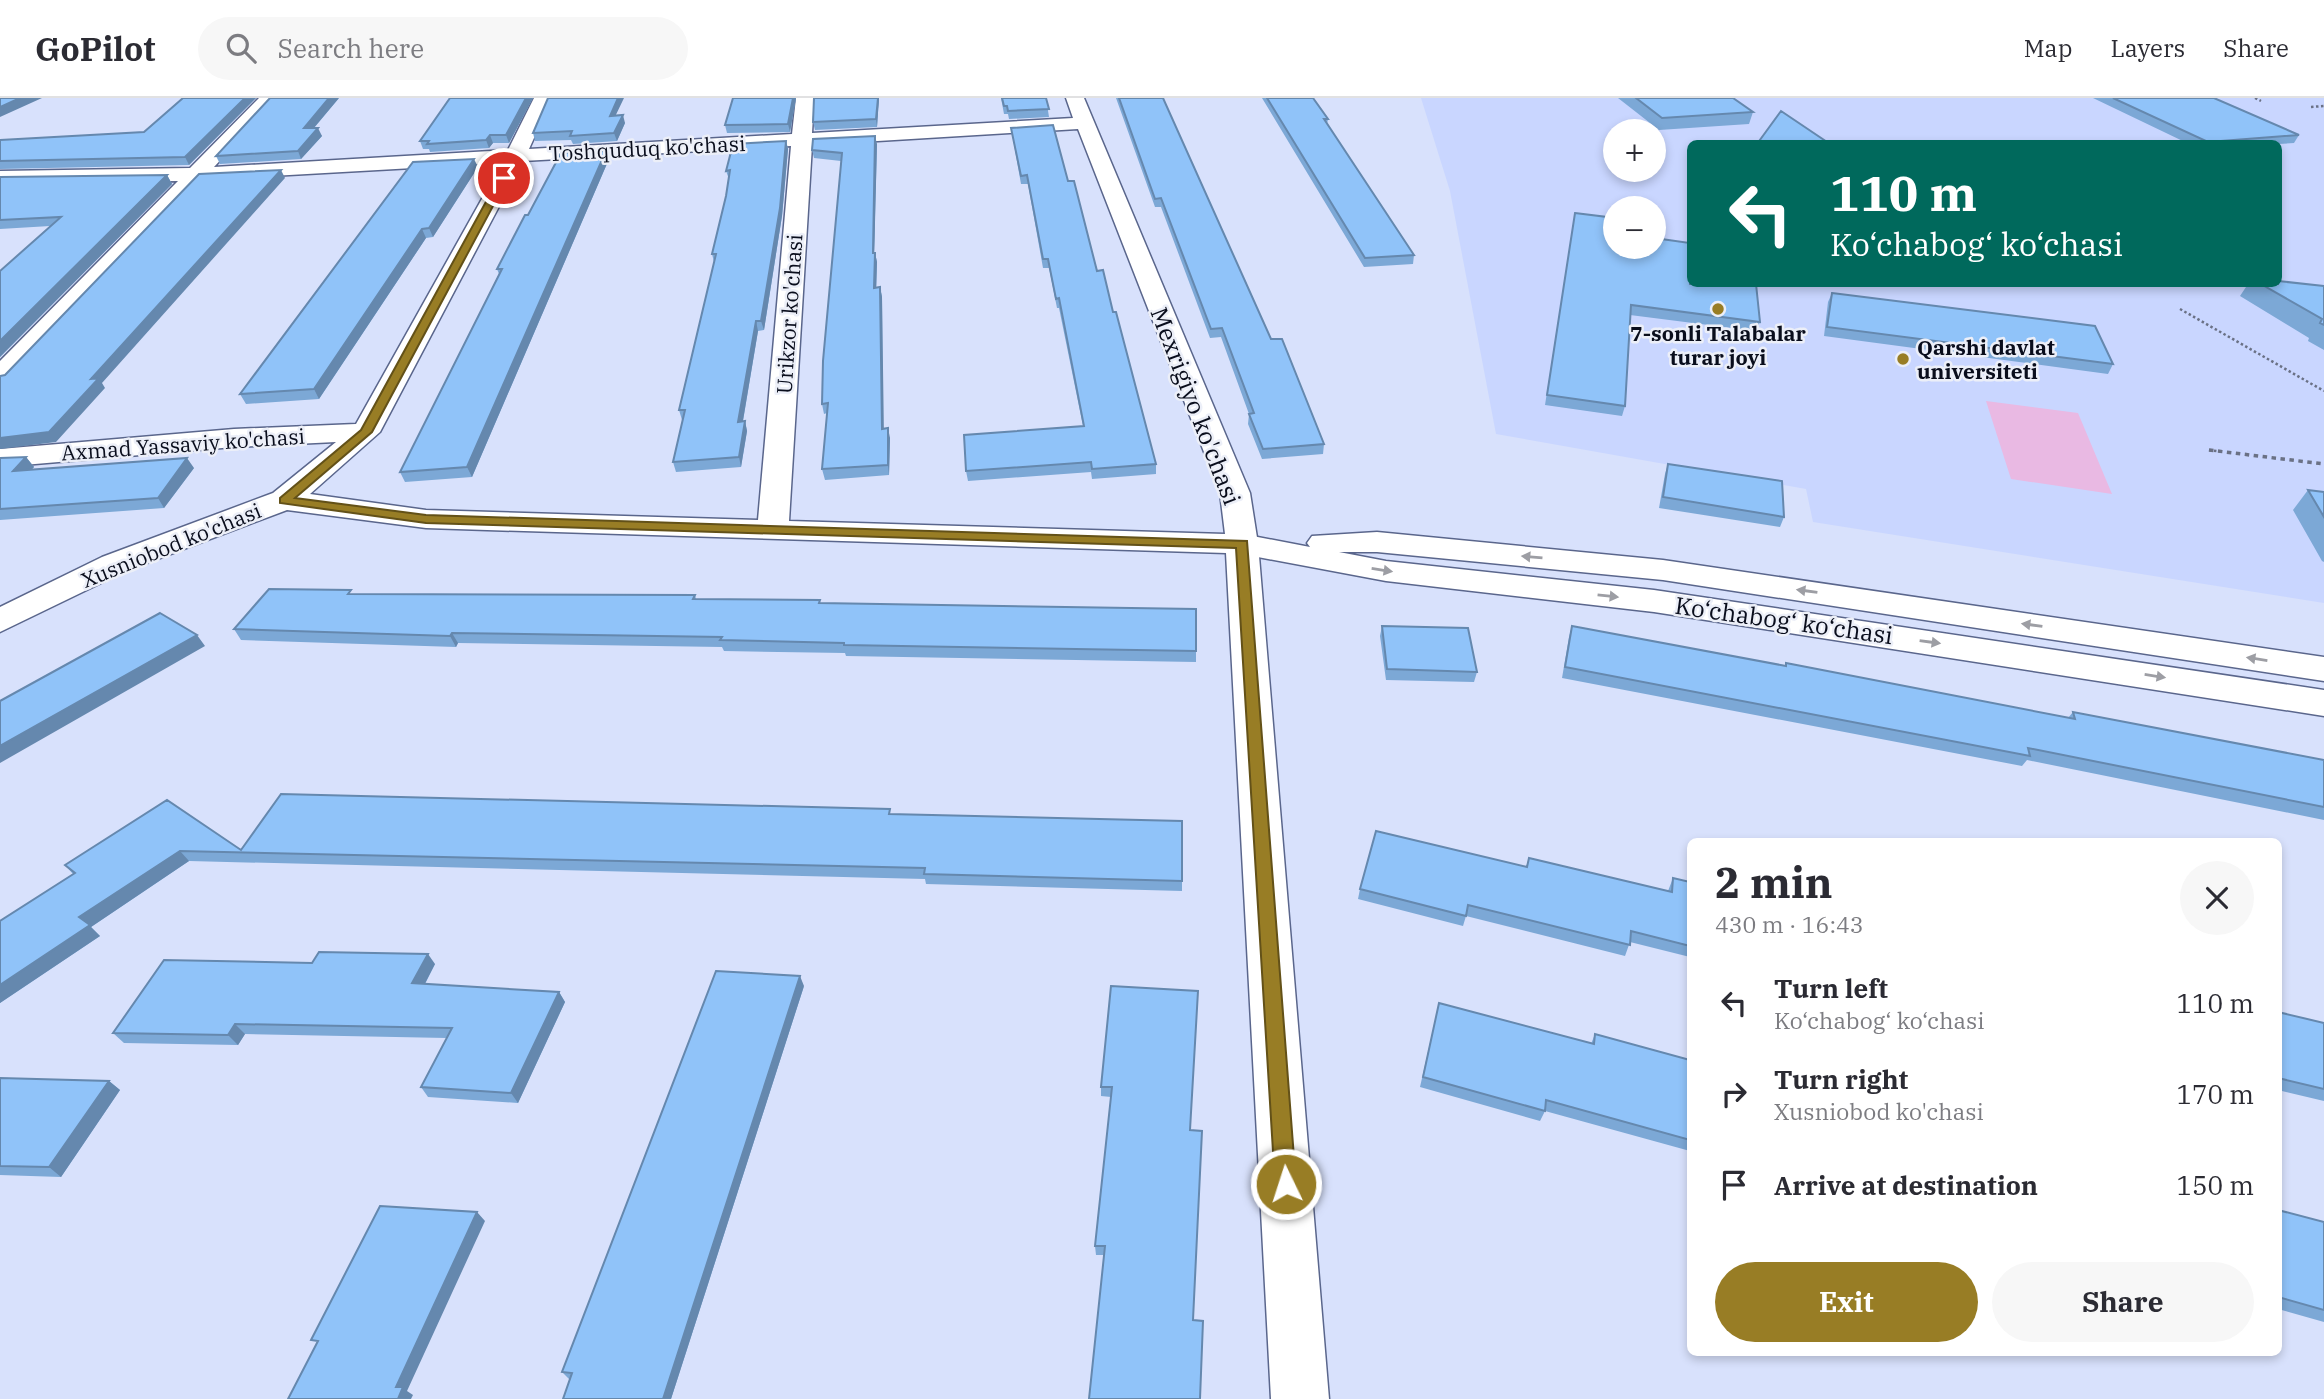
<!DOCTYPE html>
<html lang="en">
<head>
<meta charset="utf-8">
<style>
	:root { --surface:#fff; --page:#f7f7f7; --text:#2b2b33; --muted:#7c7c81; --line:#e1e1e2; --accent:#987d25 }
	body { margin:0; font-family:"IBM Plex Serif",serif; background:var(--page); color:var(--text); height:100vh; display:flex; flex-direction:column; font-size:26px; white-space:nowrap }
	* { box-sizing:border-box; margin:0 }
	p { font-size:23px; color:var(--muted) }
	.icon { flex:none; width:38px; height:38px; fill:none; stroke:currentColor; stroke-width:2; stroke-linecap:round; stroke-linejoin:round }
	.map { position:relative; flex:1; overflow:hidden }
	.details { position:absolute; left:1687px; top:740px; width:595px; height:518px; display:flex; flex-direction:column; background:var(--surface); border-radius:10px; box-shadow:0 4px 10px #0003 }
	.details>* { flex:none }
	.hud { position:absolute; left:1687px; top:42px; width:595px; height:147px; border-radius:10px; box-shadow:0 4px 10px #0003; background:#00695c; color:#fff; overflow:hidden }
	.controls { position:absolute; left:1603px; top:21px; display:grid; gap:14px }
	.controls a { display:grid; place-items:center; width:63px; height:63px; border-radius:50%; background:var(--surface); box-shadow:0 4px 10px #0003; font-size:35px }
	.pin { position:absolute; display:grid; place-items:center; width:60px; height:60px; color:#fff; margin:-30px; border:4px solid #fff; border-radius:50%; box-shadow:0 2px 7px #0007 }
	.me { position:absolute; width:77px; margin:-38px; rotate:356deg; stroke-linejoin:round; filter:drop-shadow(0 0 5px #0008) }
	.turn { display:flex; align-items:center; gap:24px; height:147px; padding:0 28px; font-size:32px }
	.turn .icon { width:91px; height:91px; stroke-width:2.5 }
	.turn b { display:block; font-size:49px; line-height:60px }
	.round { display:grid; place-items:center; flex:none; width:74px; height:74px; border-radius:37px; background:var(--page) }
	.overview { display:flex; align-items:center; justify-content:space-between; height:119px; padding:0 28px }
	h1 { font-size:42px; font-weight:700; line-height:52px }
	.button { display:flex; gap:14px; margin-top:auto; padding:14px 28px }
	.button a { flex:1; height:80px; border-radius:42px; background:var(--accent); color:#fff; font-size:28px; font-weight:700; line-height:80px; text-align:center }
	.button a+a { background:var(--page); color:var(--text) }
	ul { padding:0; list-style:none }
	li { display:flex; align-items:center; gap:21px; height:91px; padding:0 28px }
	li div { flex:1 }
	li b { display:block; font-size:26px }
	li em { font-style:normal }
	header { display:flex; align-items:center; gap:42px; box-sizing:border-box; height:98px; padding:0 35px; background:var(--surface); border-bottom:2px solid var(--line) }
	header strong { font-size:33px }
	nav { display:flex; gap:38px; margin-inline-start:auto; font-size:24px }
	.search { width:490px; height:63px; background:var(--page); display:flex; align-items:center; gap:18px; box-sizing:border-box; padding:0 24px; border-radius:38px; color:var(--muted); font-size:26px }
	.map>svg:first-child { display:block }
	.built { fill:#c9d6ff; fill-rule:evenodd }
	.green { fill:#e9b9e3 }
	.lines { fill:none; stroke-linecap:round; stroke-linejoin:round }
	.minor-casing { stroke:#5a668c; stroke-width:3 }
	.major-casing { stroke:#5a668c; stroke-width:3 }
	.path-far1 { stroke:#6a7185; stroke-width:2.5; stroke-dasharray:2.5 2.5; stroke-linecap:butt }
	.path { stroke:#6a7185; stroke-width:3.5; stroke-dasharray:4.5 4.5; stroke-linecap:butt }
	.minor { fill:#fff; fill-rule:evenodd }
	.major { fill:#fff; fill-rule:evenodd }
	.wall { fill:#7ca8d6 }
	.shaded-wall { fill:#6588ae }
	.building { fill:#90c3f9; stroke:#6588ae; stroke-width:2 }
	.oneway { fill:#9d9ea4 }
	.route { fill:#987d25; stroke:#635118; stroke-width:2 }
	.poi-dot { fill:#987d25; stroke:#eceff8; stroke-width:2.5 }
	.labels { text-anchor:middle; dominant-baseline:central; stroke-width:5; stroke-linejoin:round; paint-order:stroke }
	.far-street-label { font-size:21px; fill:#090d1c; stroke:#eceff8 }
	.far-poi-label { font-size:21px; font-weight:bold; fill:#090d1c; stroke:#eceff8 }
	.street-label { font-size:24px; fill:#090d1c; stroke:#eceff8 }
</style>
</head>
<body>
<header>
<strong>GoPilot</strong>
<div class="search"><svg class="icon" aria-label="search" viewBox="0 0 24 24"><circle cx="10" cy="10" r="6"/><path d="M15 15l6 6"/></svg>Search here</div>
<nav><a>Map</a><a>Layers</a><a>Share</a></nav>
</header>
<div class="map">
<svg width="2324" height="1301" viewBox="0 0 2324 1301">
	<rect width="100%" height="100%" fill="#d8e1fc"/>
	<path class="built" d="M 1421,0 L 2324,0 L 2324,505 L 1813,424 L 1806,391 L 1496,336 L 1450,93 ZM 1615,33 L 1654,33 L 1654,72 L 1615,72 ZM 1690,46 L 2278,46 L 2278,186 L 1690,186 ZM 1615,110 L 1654,110 L 1654,149 L 1615,149 Z"/>
	<path class="green" d="M 1986,303 L 2078,315 L 2112,396 L 2011,381 Z"/>
	<g class="lines">
		<g class="minor-casing">
			<path id="minor" d="M 259,0 L 278,0 L 214,69 L 508,52 L 534,0 L 552,0 L 529,51 L 792,36 L 796,0 L 814,0 L 812,35 L 1073,20 L 1066,0 L 1084,0 L 1250,395 L 1258,446 L 1329,1301 L 1271,1301 L 1226,455 L 426,430 L 287,412 L 126,473 L 0,534 L 0,509 L 102,459 L 273,395 L 336,344 L 234,349 L 0,369 L 0,351 L 234,331 L 356,326 L 502,65 L 202,82 L 10,285 L 0,287 L 0,263 L 178,83 L 0,85 L 0,73 L 190,70 ZM 1078,31 L 1220,395 L 1225,436 L 789,423 L 812,47 ZM 791,48 L 758,422 L 426,412 L 310,396 L 380,334 L 523,63 Z"/>
		</g>
		<g class="major-casing">
			<path id="major" d="M 1377,434 L 1663,462 L 2324,559 L 2324,583 L 1663,482 L 1377,454 L 1339,454 L 1386,463 L 1654,492 L 2324,592 L 2324,618 L 1654,514 L 1386,483 L 1242,456 L 1231,453 L 1226,446 L 1231,439 L 1242,436 L 1310,449 L 1307,445 L 1312,438 Z"/>
		</g>
		<path class="path-far1" d="M 2255,0 L 2261,3
			M 2311,9 L 2324,8
			M 2180,211 L 2324,293
			M 2209,352 L 2223,354"/>
		<path class="path" d="M 2209,352 L 2324,366"/>
		<use href="#minor" class="minor"/>
		<use href="#major" class="major"/>
	</g>
	<path class="wall" d="M 183,0 L 256,0 L 189,67 L 0,71 L 0,42 L 144,34 Z
		M 339,0 L 314,30 L 322,38 L 301,61 L 220,66 L 216,58 Z
		M 450,0 L 533,0 L 509,45 L 493,45 L 489,50 L 430,54 L 429,51 L 423,51 L 420,43 Z
		M 733,0 L 796,0 L 790,34 L 727,35 L 725,27 Z
		M 814,0 L 879,0 L 877,29 L 815,32 L 813,24 Z
		M 1001,0 L 1046,0 L 1049,19 L 1009,21 L 1008,16 L 1004,16 Z
		M 1116,0 L 1163,0 L 1271,241 L 1324,346 L 1323,356 L 1262,361 L 1248,326 L 1249,316 L 1221,239 L 1210,240 L 1161,109 L 1155,109 Z
		M 1262,0 L 1313,0 L 1328,21 L 1327,26 L 1414,157 L 1413,166 L 1364,169 Z
		M 1618,0 L 1733,0 L 1753,14 L 1749,26 L 1659,32 Z
		M 2093,0 L 2214,0 L 2299,37 L 2294,45 L 2278,46 L 2189,46 Z
		M 616,17 L 625,25 L 617,43 L 573,46 L 571,42 L 535,43 L 533,35 Z
		M 1011,30 L 1068,83 L 1097,173 L 1113,214 L 1156,366 L 1156,376 L 1092,381 L 1091,374 L 968,383 L 966,373 L 1083,328 L 1059,210 L 1057,210 L 1049,170 L 1043,170 L 1028,86 L 1021,86 Z
		M 786,43 L 788,51 L 782,118 L 764,232 L 758,233 L 743,323 L 745,323 L 747,333 L 741,369 L 676,374 L 673,364 L 683,322 L 682,322 L 679,312 L 714,164 L 712,156 L 726,98 L 729,81 L 726,73 Z
		M 877,46 L 874,155 L 875,155 L 877,164 L 876,190 L 880,189 L 882,199 L 883,331 L 890,340 L 889,377 L 825,382 L 822,371 L 827,315 L 824,316 L 822,306 L 841,63 L 814,60 L 812,52 Z
		M 606,53 L 609,61 L 472,379 L 405,384 L 400,374 L 499,176 L 497,171 L 528,117 Z
		M 478,69 L 433,139 L 426,140 L 319,301 L 246,306 L 240,296 Z
		M 167,77 L 172,86 L 0,259 L 0,173 L 50,128 L 0,131 L 0,79 Z
		M 1575,115 L 1615,149 L 1690,186 L 1760,224 L 1756,233 L 1630,217 L 1625,308 L 1622,318 L 1545,307 Z
		M 2248,186 L 2278,186 L 2324,188 L 2324,252 L 2308,243 L 2309,240 L 2240,198 Z
		M 1832,195 L 2113,266 L 2108,276 L 1824,238 L 1828,204 Z
		M 26,359 L 34,369 L 31,372 L 194,370 L 164,410 L 0,422 L 0,360 Z
		M 1668,366 L 1784,419 L 1780,429 L 1659,410 L 1665,376 Z
		M 2308,392 L 2324,394 L 2324,464 L 2322,463 L 2293,412 Z
		M 353,496 L 695,497 L 696,501 L 821,505 L 1196,553 L 1196,564 L 846,558 L 845,555 L 724,553 L 722,549 L 458,545 L 456,549 L 241,542 L 234,531 Z
		M 1382,528 L 1477,574 L 1474,584 L 1386,582 L 1380,538 Z
		M 1572,528 L 1785,568 L 1786,565 L 2068,620 L 2073,614 L 2324,662 L 2324,722 L 2027,662 L 2022,668 L 1562,580 L 1569,539 Z
		M 167,702 L 241,752 L 891,716 L 1182,723 L 1182,793 L 926,786 L 925,781 L 189,763 L 91,829 L 100,838 L 0,905 L 0,823 L 73,776 L 65,767 Z
		M 1529,760 L 1668,793 L 1673,780 L 1690,784 L 1690,859 L 1630,844 L 1625,858 L 1466,818 L 1463,828 L 1358,801 L 1360,791 L 1526,769 Z
		M 312,865 L 435,866 L 425,886 L 559,894 L 565,904 L 518,1005 L 428,999 L 421,989 L 447,940 L 245,936 L 238,947 L 124,945 L 113,935 Z
		M 804,888 L 671,1301 L 563,1301 L 570,1282 L 562,1274 Z
		M 1111,888 L 1191,1032 L 1193,1222 L 1200,1301 L 1104,1157 L 1096,1157 L 1095,1148 L 1111,999 L 1101,998 L 1101,989 Z
		M 1439,905 L 1591,946 L 1595,936 L 1690,962 L 1690,1053 L 1545,1013 L 1540,1023 L 1420,989 Z
		M 2278,914 L 2324,925 L 2324,1003 L 2278,992 Z
		M 0,980 L 109,983 L 120,992 L 61,1079 L 0,1077 Z
		M 2278,1112 L 2324,1124 L 2324,1224 L 2278,1211 Z"/>
	<path class="shaded-wall" d="M 20,0 L 42,0 L 0,19 L 0,9 Z
		M 245,0 L 256,0 L 189,67 L 185,59 Z
		M 329,0 L 339,0 L 307,38 L 304,30 Z
		M 526,0 L 533,0 L 509,45 L 506,37 Z
		M 618,0 L 624,0 L 612,25 L 610,18 Z
		M 793,0 L 796,0 L 790,34 L 788,26 Z
		M 878,0 L 879,0 L 877,29 L 876,21 Z
		M 623,17 L 625,25 L 617,43 L 614,35 Z
		M 318,30 L 322,38 L 301,61 L 298,53 Z
		M 490,37 L 493,45 L 489,50 L 486,42 Z
		M 875,38 L 877,46 L 874,164 L 873,155 Z
		M 786,43 L 788,51 L 782,118 L 764,232 L 761,223 Z
		M 606,53 L 609,61 L 472,379 L 467,369 Z
		M 474,61 L 478,69 L 433,139 L 429,130 Z
		M 281,72 L 285,80 L 102,285 L 105,290 L 56,344 L 0,351 L 0,340 L 91,281 Z
		M 167,77 L 172,86 L 0,259 L 0,243 Z
		M 422,131 L 426,140 L 319,301 L 314,291 Z
		M 875,155 L 877,164 L 876,199 L 874,190 Z
		M 880,189 L 882,199 L 884,341 L 882,331 Z
		M 756,223 L 758,233 L 741,334 L 738,324 Z
		M 745,323 L 747,333 L 741,369 L 739,359 Z
		M 888,330 L 890,340 L 889,377 L 888,367 Z
		M 26,359 L 34,369 L 21,383 L 13,373 Z
		M 187,360 L 194,370 L 164,410 L 158,400 Z
		M 452,535 L 458,545 L 456,549 L 450,538 Z
		M 197,537 L 205,548 L 0,665 L 0,648 Z
		M 180,753 L 189,763 L 91,829 L 100,838 L 0,905 L 0,887 L 79,819 Z
		M 428,856 L 435,866 L 420,895 L 412,885 Z
		M 800,878 L 804,888 L 671,1301 L 663,1301 Z
		M 559,894 L 565,904 L 518,1005 L 511,995 Z
		M 235,926 L 245,936 L 238,947 L 228,937 Z
		M 109,983 L 120,992 L 61,1079 L 49,1069 Z
		M 477,1114 L 485,1123 L 407,1293 L 413,1297 L 411,1301 L 398,1301 L 396,1289 Z"/>
	<path class="building" d="M 0,0 L 20,0 L 0,9 Z
		M 183,0 L 245,0 L 185,59 L 0,63 L 0,42 L 144,34 Z
		M 270,0 L 329,0 L 304,30 L 318,30 L 298,53 L 216,58 Z
		M 450,0 L 526,0 L 506,37 L 490,37 L 486,42 L 427,46 L 429,43 L 420,43 Z
		M 548,0 L 618,0 L 610,18 L 623,17 L 614,35 L 570,38 L 572,33 L 533,35 Z
		M 733,0 L 793,0 L 788,26 L 725,27 Z
		M 814,0 L 878,0 L 876,21 L 813,24 Z
		M 1002,0 L 1046,0 L 1049,11 L 1008,13 L 1007,8 L 1004,8 Z
		M 1119,0 L 1163,0 L 1271,241 L 1282,241 L 1324,346 L 1263,351 L 1249,316 L 1254,315 L 1222,230 L 1211,231 L 1161,100 L 1155,101 Z
		M 1267,0 L 1313,0 L 1328,21 L 1324,21 L 1414,157 L 1365,160 Z
		M 1636,0 L 1733,0 L 1753,14 L 1662,20 Z
		M 2113,0 L 2214,0 L 2299,37 L 2208,44 Z
		M 1781,13 L 1830,46 L 1757,46 Z
		M 1053,27 L 1068,83 L 1074,83 L 1097,173 L 1103,172 L 1113,214 L 1116,214 L 1156,366 L 1092,371 L 1091,364 L 966,373 L 964,337 L 1084,328 L 1059,200 L 1056,201 L 1048,161 L 1043,161 L 1027,77 L 1021,78 L 1011,30 Z
		M 875,38 L 873,155 L 875,155 L 874,190 L 880,189 L 882,331 L 888,330 L 888,367 L 822,371 L 828,305 L 822,306 L 823,263 L 842,55 L 812,52 L 813,41 Z
		M 786,43 L 780,110 L 761,223 L 756,223 L 738,324 L 745,323 L 739,359 L 673,364 L 685,312 L 679,312 L 716,156 L 712,156 L 726,98 L 730,72 L 726,73 L 733,46 Z
		M 606,53 L 467,369 L 400,374 L 502,171 L 497,171 L 525,117 L 528,117 L 561,55 Z
		M 474,61 L 429,130 L 422,131 L 314,291 L 240,296 L 413,64 Z
		M 281,72 L 91,281 L 99,280 L 49,334 L 0,340 L 0,278 L 5,277 L 199,76 Z
		M 167,77 L 0,243 L 0,173 L 61,119 L 0,122 L 0,79 Z
		M 1575,115 L 1615,120 L 1615,149 L 1654,149 L 1654,140 L 1690,145 L 1690,186 L 1756,186 L 1760,224 L 1631,207 L 1625,308 L 1547,297 Z
		M 2278,183 L 2324,188 L 2324,227 L 2320,225 L 2322,221 L 2261,186 L 2278,186 Z
		M 1832,195 L 2095,228 L 2113,266 L 1827,229 Z
		M 26,359 L 13,373 L 187,360 L 158,400 L 0,411 L 0,360 Z
		M 1668,366 L 1782,383 L 1784,419 L 1663,399 Z
		M 2308,392 L 2324,394 L 2324,419 Z
		M 269,491 L 351,492 L 348,496 L 695,497 L 693,501 L 820,502 L 819,505 L 1196,511 L 1196,553 L 844,547 L 844,545 L 720,542 L 722,539 L 452,535 L 450,538 L 234,531 Z
		M 160,515 L 197,537 L 0,648 L 0,603 Z
		M 1382,528 L 1468,530 L 1477,574 L 1387,571 Z
		M 1572,528 L 1786,568 L 1786,565 L 2075,621 L 2073,614 L 2324,662 L 2324,709 L 2028,650 L 2030,658 L 1565,569 Z
		M 281,696 L 890,711 L 889,716 L 1182,723 L 1182,783 L 924,776 L 925,770 L 180,753 L 79,819 L 90,827 L 0,887 L 0,823 L 75,775 L 65,767 L 167,702 L 241,752 Z
		M 1376,733 L 1527,769 L 1529,760 L 1672,794 L 1673,780 L 1690,784 L 1690,848 L 1631,833 L 1630,847 L 1468,807 L 1466,818 L 1360,791 Z
		M 319,854 L 428,856 L 412,885 L 559,894 L 511,995 L 421,989 L 452,930 L 235,926 L 228,937 L 113,935 L 164,862 L 312,865 Z
		M 716,873 L 800,878 L 663,1301 L 563,1301 L 572,1275 L 562,1274 Z
		M 1111,888 L 1198,893 L 1190,1032 L 1202,1033 L 1193,1222 L 1203,1223 L 1200,1301 L 1089,1301 L 1105,1148 L 1095,1148 L 1112,989 L 1101,989 Z
		M 1439,905 L 1594,946 L 1595,936 L 1690,962 L 1690,1042 L 1546,1002 L 1545,1013 L 1423,979 Z
		M 2278,914 L 2324,925 L 2324,991 L 2278,980 Z
		M 0,980 L 109,983 L 49,1069 L 0,1068 Z
		M 380,1108 L 477,1114 L 396,1289 L 403,1289 L 398,1301 L 288,1301 L 318,1243 L 311,1242 Z
		M 2278,1112 L 2324,1124 L 2324,1212 L 2278,1199 Z"/>
	<defs><path id="oneway-solid" d="M-6-.8H1V-3.2L6.5 0L1 3.2V.8H-6Z" transform="scale(1.75)"/></defs>
	<g class="oneway">
		<use href="#oneway-solid" transform="translate(1532 459) rotate(-175)"/>
		<use href="#oneway-solid" transform="translate(1382 472) rotate(9)"/>
		<use href="#oneway-solid" transform="translate(1807 493) rotate(-172)"/>
		<use href="#oneway-solid" transform="translate(1608 498) rotate(6)"/>
		<use href="#oneway-solid" transform="translate(2032 527) rotate(-172)"/>
		<use href="#oneway-solid" transform="translate(1930 544) rotate(8)"/>
		<use href="#oneway-solid" transform="translate(2257 561) rotate(-171)"/>
		<use href="#oneway-solid" transform="translate(2155 578) rotate(9)"/>
	</g>
	<path class="route" d="M 504,78 L 508,80 L 372,334 L 295,400 L 426,417 L 1247,443 L 1296,1086 L 1293,1093 L 1286,1096 L 1278,1093 L 1275,1086 L 1236,450 L 426,425 L 280,405 L 280,400 L 361,332 L 499,80 Z"/>
	<g class="poi-dot">
		<circle cx="1718" cy="211" r="7"/>
		<circle cx="1903" cy="261" r="7"/>
	</g>
	<g class="labels">
		<g class="far-street-label">
			<text transform="translate(647 50) rotate(-3)">Toshquduq ko'chasi</text>
			<text transform="translate(789 216) rotate(-86)">Urikzor ko'chasi</text>
			<text transform="translate(183 346) rotate(-4)">Axmad Yassaviy ko'chasi</text>
			<text transform="translate(171 447) rotate(-22)">Xusniobod ko'chasi</text>
		</g>
		<g class="far-poi-label">
			<text x="1718" y="235">7-sonli Talabalar<tspan x="1718" dy="24">turar joyi</tspan></text>
			<text x="1917" y="249" text-anchor="start">Qarshi davlat<tspan x="1917" dy="24">universiteti</tspan></text>
		</g>
		<g class="street-label">
			<text transform="translate(1196 308) rotate(69)">Mexrigiyo ko'chasi</text>
			<text transform="translate(1784 522) rotate(8)">Ko‘chabog‘ ko‘chasi</text>
		</g>
	</g>
</svg>
<div class="controls">
<a>+</a>
<a>−</a>
</div>
<div class="pin" style="left:504px;top:80px;background:#d93025"><svg class="icon" aria-label="arrive" viewBox="0 0 24 24"><path d="M6 21V4h12l-3 4 3 4H6"/></svg></div>
<svg class="me" style="left:1286px;top:1086px" viewBox="-20 -20 40 40"><circle r="17" fill="#987d25" stroke="#fff" stroke-width="3"/><path d="M0-11L8 9 0 5-8 9z" fill="#fff"/></svg>
<div class="hud">
<div class="turn"><svg class="icon" aria-label="left" viewBox="0 0 24 24"><path d="M17 20v-9H6M10 6l-5 5 5 5"/></svg><div><b>110 m</b>Ko‘chabog‘ ko‘chasi</div></div>
</div>
<section class="details">
<div class="overview"><div><h1>2 min</h1><p>430 m · 16:43</p></div><a class="round"><svg class="icon" aria-label="close" viewBox="0 0 24 24"><path d="M6 6l12 12M18 6L6 18"/></svg></a></div>
<ul>
<li><svg class="icon" aria-label="left" viewBox="0 0 24 24"><path d="M17 20v-9H6M10 6l-5 5 5 5"/></svg><div><b>Turn left</b><p>Ko‘chabog‘ ko‘chasi</p></div><em>110 m</em></li>
<li><svg class="icon" aria-label="right" viewBox="0 0 24 24"><path d="M7 20v-9h11M14 6l5 5-5 5"/></svg><div><b>Turn right</b><p>Xusniobod ko'chasi</p></div><em>170 m</em></li>
<li><svg class="icon" aria-label="arrive" viewBox="0 0 24 24"><path d="M6 21V4h12l-3 4 3 4H6"/></svg><div><b>Arrive at destination</b></div><em>150 m</em></li>
</ul>
<div class="button"><a>Exit</a><a>Share</a></div>
</section>
</div>
</body>
</html>
